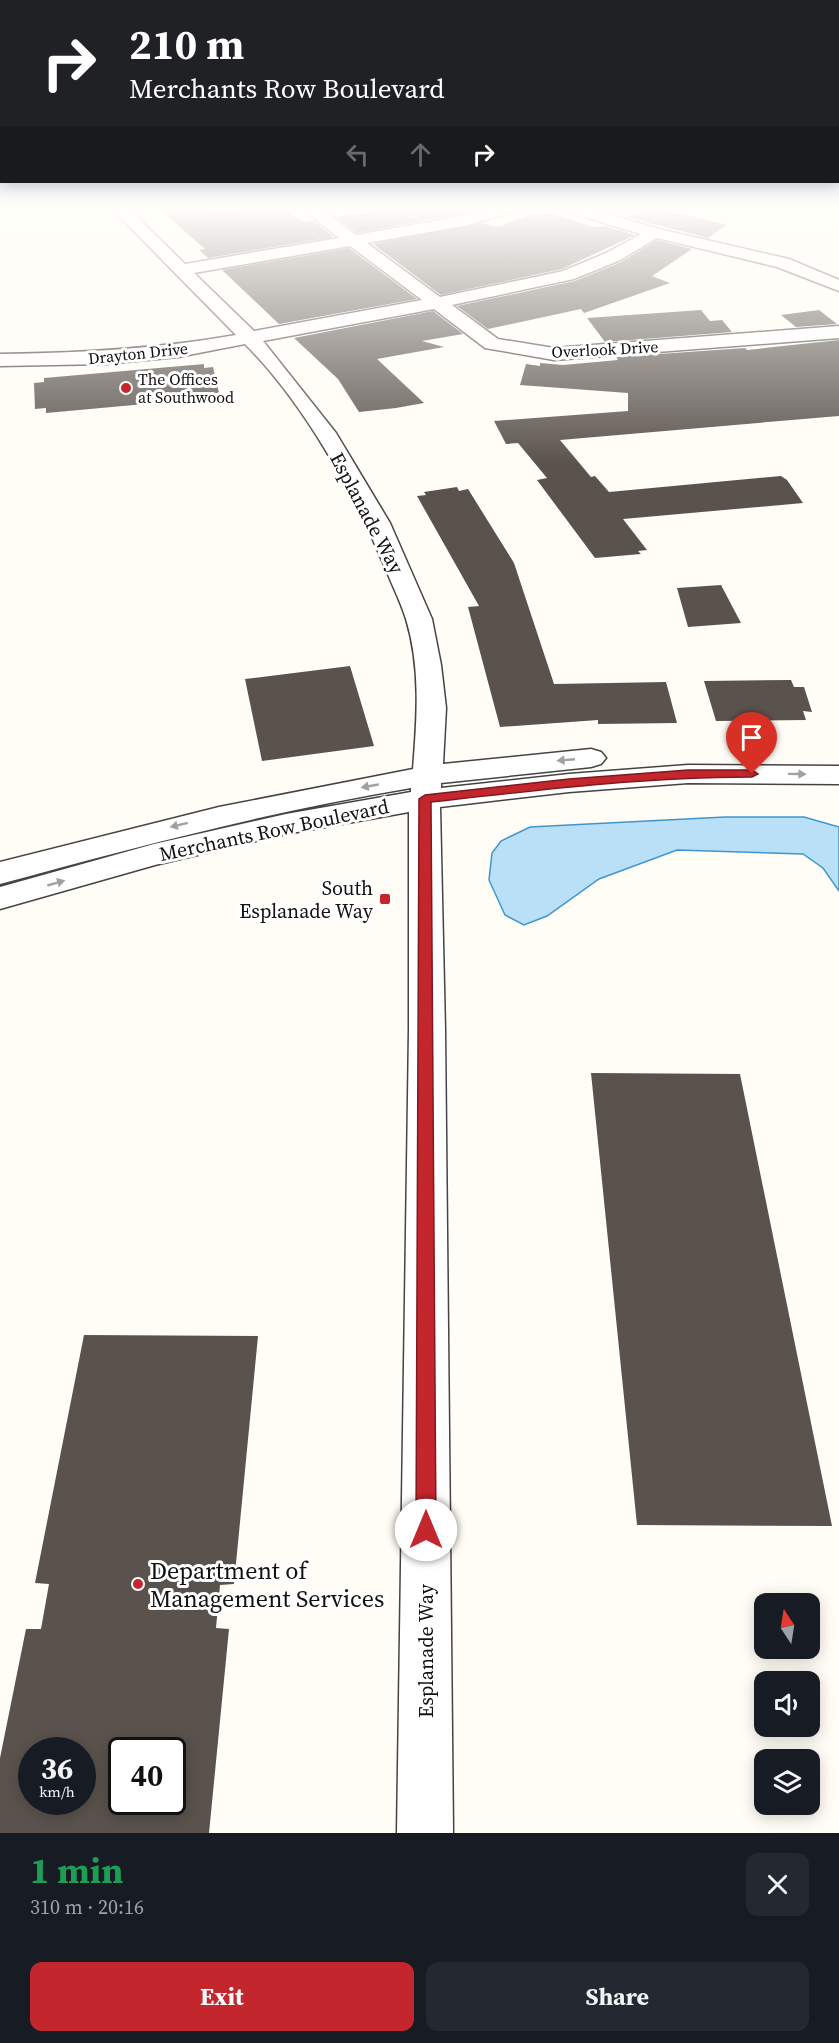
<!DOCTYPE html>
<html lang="en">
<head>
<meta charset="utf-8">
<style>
	:root { --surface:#171b24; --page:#242831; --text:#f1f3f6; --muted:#9ea1a6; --accent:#c4262e }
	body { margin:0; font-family:"Source Serif 4",serif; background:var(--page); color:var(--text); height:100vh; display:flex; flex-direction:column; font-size:22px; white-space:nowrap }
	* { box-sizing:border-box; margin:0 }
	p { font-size:20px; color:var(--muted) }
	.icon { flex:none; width:33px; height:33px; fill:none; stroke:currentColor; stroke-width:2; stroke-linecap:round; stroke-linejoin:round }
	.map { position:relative; height:1833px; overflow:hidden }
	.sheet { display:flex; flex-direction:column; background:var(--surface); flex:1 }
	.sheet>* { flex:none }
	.banner { position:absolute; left:0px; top:0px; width:840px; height:183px; box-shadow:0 3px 15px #0003; background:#202124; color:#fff; overflow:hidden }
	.needle { width:39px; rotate:348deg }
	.controls { position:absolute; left:754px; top:1593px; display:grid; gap:12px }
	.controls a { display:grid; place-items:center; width:66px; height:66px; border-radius:12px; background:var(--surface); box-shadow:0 3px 15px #0003; font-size:30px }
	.speed { position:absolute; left:18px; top:1737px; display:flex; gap:12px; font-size:30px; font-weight:700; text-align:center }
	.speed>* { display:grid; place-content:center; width:78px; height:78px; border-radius:50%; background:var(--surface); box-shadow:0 3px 15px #0003; line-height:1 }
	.speed small { font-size:15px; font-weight:400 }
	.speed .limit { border:3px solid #111; border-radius:9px; background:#fff; color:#111 }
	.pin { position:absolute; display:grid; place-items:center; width:51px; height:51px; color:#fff; margin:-62px -26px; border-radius:50% 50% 50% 0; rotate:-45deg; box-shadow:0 0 6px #0007 }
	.pin .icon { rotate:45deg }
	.me { position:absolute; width:66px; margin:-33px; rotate:0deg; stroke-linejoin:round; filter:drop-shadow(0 0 4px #0008) }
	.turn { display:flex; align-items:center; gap:21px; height:126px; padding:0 30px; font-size:27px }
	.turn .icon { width:78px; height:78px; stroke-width:2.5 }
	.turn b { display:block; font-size:42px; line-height:51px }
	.lanes { display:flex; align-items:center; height:57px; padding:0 30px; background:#0003; justify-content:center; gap:30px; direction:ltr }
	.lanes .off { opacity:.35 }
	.round { display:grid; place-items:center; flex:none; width:63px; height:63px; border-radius:12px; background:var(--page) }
	.head { display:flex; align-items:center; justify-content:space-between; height:102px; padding:0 30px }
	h1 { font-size:36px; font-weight:700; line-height:45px; color:#1e9e55 }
	.button { display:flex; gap:12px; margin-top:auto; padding:12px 30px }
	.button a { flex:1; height:69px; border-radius:12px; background:var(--accent); color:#fff; font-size:24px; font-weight:700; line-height:69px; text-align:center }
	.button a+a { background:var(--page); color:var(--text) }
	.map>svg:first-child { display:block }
	.water { fill:#b9e0f7; stroke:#3f96cf; stroke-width:1.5 }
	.building { fill:#5a524d; fill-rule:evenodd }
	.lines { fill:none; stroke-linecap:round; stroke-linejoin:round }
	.minor-casing { stroke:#444; stroke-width:3 }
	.minor { fill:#fff; fill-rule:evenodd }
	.oneway { fill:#a0a0a0 }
	.route { fill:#c4262e; stroke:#7f191e; stroke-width:1.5 }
	.poi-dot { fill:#c4262e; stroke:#fff; stroke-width:2 }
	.labels { text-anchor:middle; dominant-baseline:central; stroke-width:6; stroke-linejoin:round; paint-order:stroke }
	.far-street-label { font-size:16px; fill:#111; stroke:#fff }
	.far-poi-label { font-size:16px; fill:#111; stroke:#fff; text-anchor:start }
	.street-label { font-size:20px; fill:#111; stroke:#fff }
	.poi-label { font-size:20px; fill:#111; stroke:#fff; text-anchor:end }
	.near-poi-label { font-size:24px; fill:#111; stroke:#fff; text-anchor:start }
</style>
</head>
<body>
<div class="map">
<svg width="839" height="1833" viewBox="0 0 839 1833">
	<rect width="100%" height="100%" fill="#fffdf5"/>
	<path class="water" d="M 725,817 L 804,817 L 839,827 L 839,891 L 823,868 L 803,854 L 677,850 L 599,879 L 547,916 L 524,925 L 505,915 L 489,880 L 492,853 L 501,841 L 530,827 Z"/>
	<path class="building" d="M 157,207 L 209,207 L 216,213 L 257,207 L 281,207 L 305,222 L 314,221 L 334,237 L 208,258 L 199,250 L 205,249 Z
		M 426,207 L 456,207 L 464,213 L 357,233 L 336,217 L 393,208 L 397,210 Z
		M 651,207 L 727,225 L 708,238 L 626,217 Z
		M 547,212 L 593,227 L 605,226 L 635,235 L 562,269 L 441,295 L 373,244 L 481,223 L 497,227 L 533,214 L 539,215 Z
		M 657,240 L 692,249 L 652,276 L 670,283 L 584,313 L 581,309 L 488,329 L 457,306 L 575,281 L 619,263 Z
		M 349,248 L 417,299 L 279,324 L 222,270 Z
		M 701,310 L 710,321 L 722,320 L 732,332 L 605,342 L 587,318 Z
		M 819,310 L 837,324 L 796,327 L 781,315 Z
		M 433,311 L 463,334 L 422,341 L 444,347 L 377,359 L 424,403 L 396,408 L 359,412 L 338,379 L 294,338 Z
		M 839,340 L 839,416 L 560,440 L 591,477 L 595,476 L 609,492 L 781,476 L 787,480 L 803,503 L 623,519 L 647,550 L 638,551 L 641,554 L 595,558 L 537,480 L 547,478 L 518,443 L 506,444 L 494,421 L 628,411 L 628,393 L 520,385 L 526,364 L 540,366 L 540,363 L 563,365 L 618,360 L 616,357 L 745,348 L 747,350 Z
		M 204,364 L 204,368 L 213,367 L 219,393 L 210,394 L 211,398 L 46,413 L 46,408 L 35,409 L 34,383 L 44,382 L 44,378 Z
		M 457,487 L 459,491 L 468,489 L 514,563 L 554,684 L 666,682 L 677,723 L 598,724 L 598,720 L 500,727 L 468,607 L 479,606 L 417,496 L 426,495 L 424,492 Z
		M 721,585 L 741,623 L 688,627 L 677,588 Z
		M 350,666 L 374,746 L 262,761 L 245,679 Z
		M 791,680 L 794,687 L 804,687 L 812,712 L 803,711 L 806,720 L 716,721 L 704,681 Z
		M 591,1073 L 740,1074 L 832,1526 L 637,1525 Z
		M 84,1335 L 258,1336 L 234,1584 L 220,1585 L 216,1628 L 229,1629 L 209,1833 L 0,1833 L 0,1758 L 26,1629 L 41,1629 L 49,1584 L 35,1583 ZM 32,1750 L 82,1750 L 82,1802 L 32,1802 ZM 122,1750 L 172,1750 L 172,1802 L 122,1802 Z"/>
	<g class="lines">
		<g class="minor-casing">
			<path id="minor" d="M 110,207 L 127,207 L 185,264 L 339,238 L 301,207 L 319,207 L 356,235 L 462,216 L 497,207 L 524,207 L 522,210 L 463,226 L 367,243 L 440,297 L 563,271 L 606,253 L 641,234 L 560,210 L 558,207 L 583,207 L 659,229 L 789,259 L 839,280 L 839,291 L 777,267 L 657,238 L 618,261 L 574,279 L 452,305 L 498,339 L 554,348 L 839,326 L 839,338 L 554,360 L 485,348 L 434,309 L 263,341 L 336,433 L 390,523 L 432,619 L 441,665 L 446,708 L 443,764 L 591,749 L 601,752 L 606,758 L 601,764 L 591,767 L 441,783 L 441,788 L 569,774 L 688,765 L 839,766 L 839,784 L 688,783 L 569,792 L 440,807 L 445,1030 L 453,1833 L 397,1833 L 409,1030 L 409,812 L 286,834 L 155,865 L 0,909 L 0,887 L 154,844 L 286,814 L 411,792 L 411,788 C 272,811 136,847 0,884 L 0,862 L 219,807 L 413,769 C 417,719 421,668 406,619 C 401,603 393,587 387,572 C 355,495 305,404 245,344 L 178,357 L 106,364 L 0,366 L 0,354 C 80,353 157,349 236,335 ZM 350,246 L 422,300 L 254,331 L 194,273 Z"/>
		</g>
		<use href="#minor" class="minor"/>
	</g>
	<defs><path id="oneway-solid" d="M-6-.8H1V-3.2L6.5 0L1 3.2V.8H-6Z" transform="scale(1.5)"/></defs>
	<g class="oneway">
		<use href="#oneway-solid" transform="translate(566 760) rotate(175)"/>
		<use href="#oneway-solid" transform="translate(797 774) rotate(1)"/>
		<use href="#oneway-solid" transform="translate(370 786) rotate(170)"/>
		<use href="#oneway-solid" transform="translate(179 825) rotate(166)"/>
		<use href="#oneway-solid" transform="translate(56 883) rotate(-16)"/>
	</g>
	<linearGradient id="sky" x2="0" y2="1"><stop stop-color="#95c6ee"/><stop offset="0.45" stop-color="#fffefa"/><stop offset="1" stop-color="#fffefa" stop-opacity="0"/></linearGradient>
	<rect width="839" height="464" fill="url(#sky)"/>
	<path class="route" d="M 688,770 L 752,770 L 758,774 L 752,777 C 644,777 538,790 431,802 L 436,1530 L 433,1537 L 426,1540 L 419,1537 L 416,1530 L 419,799 L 425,795 L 569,779 Z"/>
	<g class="poi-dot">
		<circle cx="126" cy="388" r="6"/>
		<rect x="379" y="893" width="12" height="12" rx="3"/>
		<circle cx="138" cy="1584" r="6"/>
	</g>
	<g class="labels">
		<g class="far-street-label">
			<text transform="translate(605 349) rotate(-3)">Overlook Drive</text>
			<text transform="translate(138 353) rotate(-6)">Drayton Drive</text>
		</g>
		<g class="far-poi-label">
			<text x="138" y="379">The Offices<tspan x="138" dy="18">at Southwood</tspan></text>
		</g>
		<g class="street-label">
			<text transform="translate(367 513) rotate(62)">Esplanade Way</text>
			<text transform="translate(274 830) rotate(-12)">Merchants Row Boulevard</text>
			<text transform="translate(426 1651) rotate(-90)">Esplanade Way</text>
		</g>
		<g class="poi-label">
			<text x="373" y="888">South<tspan x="373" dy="23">Esplanade Way</tspan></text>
		</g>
		<g class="near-poi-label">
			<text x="150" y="1570">Department of<tspan x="150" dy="28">Management Services</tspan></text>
		</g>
	</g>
</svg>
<div class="controls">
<a><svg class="needle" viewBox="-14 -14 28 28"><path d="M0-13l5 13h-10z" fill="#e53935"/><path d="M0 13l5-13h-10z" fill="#9ea1a6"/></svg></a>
<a><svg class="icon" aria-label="sound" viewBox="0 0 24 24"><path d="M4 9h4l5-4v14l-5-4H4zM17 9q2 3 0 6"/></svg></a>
<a><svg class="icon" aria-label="layers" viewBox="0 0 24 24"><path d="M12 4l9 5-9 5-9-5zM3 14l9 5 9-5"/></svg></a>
</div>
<div class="speed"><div>36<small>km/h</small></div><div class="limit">40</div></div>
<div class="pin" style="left:752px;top:774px;background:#d93025"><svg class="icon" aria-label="arrive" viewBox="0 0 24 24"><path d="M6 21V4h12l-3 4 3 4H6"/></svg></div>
<svg class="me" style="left:426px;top:1530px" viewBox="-20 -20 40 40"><circle r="19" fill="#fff"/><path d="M0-13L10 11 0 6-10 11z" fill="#c4262e"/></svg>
<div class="banner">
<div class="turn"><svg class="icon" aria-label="right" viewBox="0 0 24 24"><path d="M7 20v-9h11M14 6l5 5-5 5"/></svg><div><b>210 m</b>Merchants Row Boulevard</div></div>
<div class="lanes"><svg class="icon off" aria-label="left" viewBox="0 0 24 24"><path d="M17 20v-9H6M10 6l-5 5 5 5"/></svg><svg class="icon off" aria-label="ahead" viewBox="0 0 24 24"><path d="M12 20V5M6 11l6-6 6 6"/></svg><svg class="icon" aria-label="right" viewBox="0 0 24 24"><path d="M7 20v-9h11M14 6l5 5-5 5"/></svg></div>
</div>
</div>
<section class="sheet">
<div class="head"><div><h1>1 min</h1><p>310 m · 20:16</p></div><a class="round"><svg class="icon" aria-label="close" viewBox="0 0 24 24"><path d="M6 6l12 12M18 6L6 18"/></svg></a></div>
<div class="button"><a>Exit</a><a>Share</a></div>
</section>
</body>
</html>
